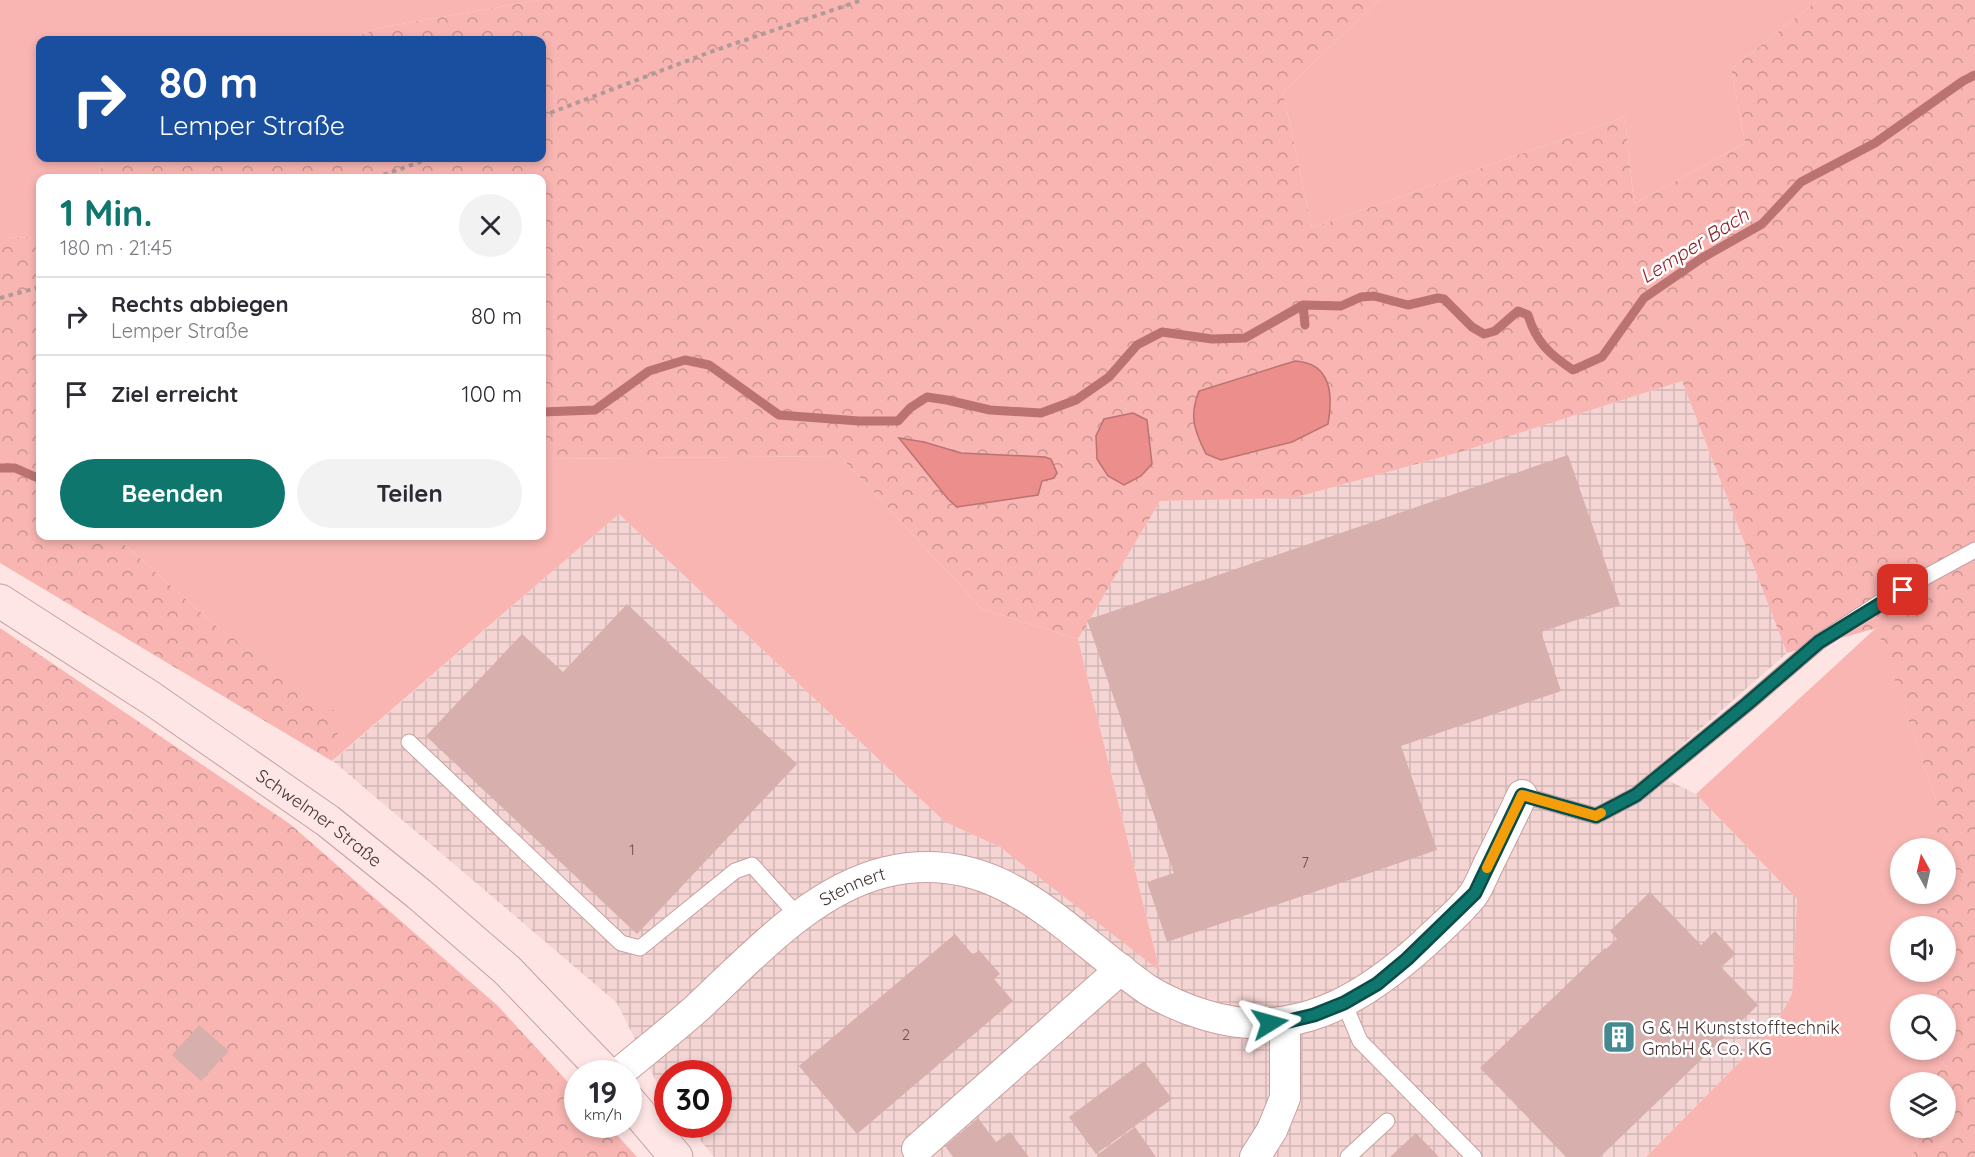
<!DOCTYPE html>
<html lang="de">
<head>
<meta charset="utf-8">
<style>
	:root { --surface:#fff; --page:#f2f2f3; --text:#2b2b33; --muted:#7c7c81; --line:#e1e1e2; --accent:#0f766e }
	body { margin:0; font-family:Quicksand,sans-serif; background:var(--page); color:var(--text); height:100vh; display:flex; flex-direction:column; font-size:22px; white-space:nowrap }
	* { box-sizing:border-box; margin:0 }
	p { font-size:20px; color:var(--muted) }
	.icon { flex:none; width:33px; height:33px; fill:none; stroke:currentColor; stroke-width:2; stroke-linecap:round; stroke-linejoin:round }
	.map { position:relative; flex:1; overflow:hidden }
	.panel { position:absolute; left:36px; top:174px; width:510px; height:366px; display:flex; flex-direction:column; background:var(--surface); border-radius:12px; box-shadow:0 3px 9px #0003 }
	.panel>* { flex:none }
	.hud { position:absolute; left:36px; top:36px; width:510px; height:126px; border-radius:12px; box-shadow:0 3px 9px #0003; background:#1a4fa0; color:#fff; overflow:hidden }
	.needle { width:39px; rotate:352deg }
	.fabs { position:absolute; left:1890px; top:838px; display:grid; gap:12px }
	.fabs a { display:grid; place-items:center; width:66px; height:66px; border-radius:50%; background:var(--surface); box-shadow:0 3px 9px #0003; font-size:30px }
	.speed { position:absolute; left:564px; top:1060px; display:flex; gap:12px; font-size:30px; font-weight:700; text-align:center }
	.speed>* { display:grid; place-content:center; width:78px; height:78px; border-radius:50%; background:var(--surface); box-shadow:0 3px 9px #0003; line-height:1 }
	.speed small { font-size:15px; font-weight:400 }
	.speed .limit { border:9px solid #d22; background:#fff; color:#111 }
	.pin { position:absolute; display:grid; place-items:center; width:51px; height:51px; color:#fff; margin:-26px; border-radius:12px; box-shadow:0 3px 9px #0006 }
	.me { position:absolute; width:66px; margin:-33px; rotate:82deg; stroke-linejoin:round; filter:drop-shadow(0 0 4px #0008) }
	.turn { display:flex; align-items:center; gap:21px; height:126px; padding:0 24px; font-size:27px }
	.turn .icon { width:78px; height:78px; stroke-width:2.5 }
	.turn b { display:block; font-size:42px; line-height:51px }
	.round { display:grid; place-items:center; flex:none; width:63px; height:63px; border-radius:32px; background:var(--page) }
	.headline { display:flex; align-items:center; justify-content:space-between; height:102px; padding:0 24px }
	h1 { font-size:36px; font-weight:700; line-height:45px; color:var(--accent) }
	.button { display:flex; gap:12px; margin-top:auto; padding:12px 24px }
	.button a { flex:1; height:69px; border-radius:36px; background:var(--accent); color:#fff; font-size:24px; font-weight:700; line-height:69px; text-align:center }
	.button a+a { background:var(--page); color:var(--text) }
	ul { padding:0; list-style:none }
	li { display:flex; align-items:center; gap:18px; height:78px; padding:0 24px; border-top:2px solid var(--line) }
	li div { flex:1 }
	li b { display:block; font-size:22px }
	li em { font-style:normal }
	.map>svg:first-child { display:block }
	.industrial { fill:url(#industrial-grid) }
	.green { fill:#f8b5b2 }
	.forest { fill:url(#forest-crowns) }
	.water { fill:#ec8e8b; stroke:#ba7371; stroke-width:1.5 }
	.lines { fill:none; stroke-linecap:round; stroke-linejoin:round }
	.stream { stroke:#ba7371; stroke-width:9 }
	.building { fill:#d7afac }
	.lane-casing { stroke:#c8a09e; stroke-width:17 }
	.street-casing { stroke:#c8a09e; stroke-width:32 }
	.secondary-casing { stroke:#c8a09e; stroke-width:35 }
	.path { stroke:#af9a98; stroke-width:4; stroke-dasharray:4.5 4.5; stroke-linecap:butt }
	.lane { stroke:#fff; stroke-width:15 }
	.street { stroke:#fff; stroke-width:30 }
	.secondary { stroke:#fde6e5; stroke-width:33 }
	.route-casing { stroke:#0a4d48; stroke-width:15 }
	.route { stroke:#0f766e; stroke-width:10 }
	.slow { stroke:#f59e0b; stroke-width:10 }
	.labels { text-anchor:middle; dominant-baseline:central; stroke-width:5; stroke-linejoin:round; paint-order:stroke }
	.number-label { font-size:15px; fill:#695351 }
	.street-label { font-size:18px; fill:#443433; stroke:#fff }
	.poi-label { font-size:18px; fill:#443433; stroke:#fff; text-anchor:start }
	.water-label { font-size:20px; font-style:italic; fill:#92242c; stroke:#fff }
</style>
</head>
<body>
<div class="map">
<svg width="1975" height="1157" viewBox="0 0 1975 1157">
	<defs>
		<pattern id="industrial-grid" width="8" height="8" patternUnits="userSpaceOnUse" patternTransform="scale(1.5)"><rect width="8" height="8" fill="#f4d5d3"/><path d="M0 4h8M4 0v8" fill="none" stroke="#d2b7b6"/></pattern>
		<pattern id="forest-crowns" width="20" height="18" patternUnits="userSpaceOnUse" patternTransform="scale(1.5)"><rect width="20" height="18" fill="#f8b5b2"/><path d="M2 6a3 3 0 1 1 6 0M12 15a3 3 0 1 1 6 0" fill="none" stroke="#ca9491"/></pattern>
	</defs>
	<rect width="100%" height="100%" fill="#fee5e3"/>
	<path class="industrial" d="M 1682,381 L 1787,653 L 1651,772 L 1696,794 L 1797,899 L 1792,994 L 1775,1026 L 1646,1157 L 714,1157 L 688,1125 L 718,1125 L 718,1074 L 668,1074 L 667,1100 L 662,1093 L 617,1003 L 333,761 L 619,514 L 945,822 L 1000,847 L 1160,970 L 1078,639 L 1160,501 L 1294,498 L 1460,452 Z"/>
	<path class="green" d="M 0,0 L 540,0 L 378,28 L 350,40 L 40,40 L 40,158 L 105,158 L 98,178 L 40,178 L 40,237 L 0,238 Z
		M 1379,0 L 1818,0 L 1731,69 L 1745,143 L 1634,204 L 1625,117 L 1312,228 L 1283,92 Z
		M 840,456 L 982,609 L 1078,639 L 1160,971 L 1000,847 L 945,822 L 619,514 L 332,761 L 340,716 L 215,625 L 115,536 L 542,536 L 542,459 Z
		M 1877,627 L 1936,800 L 1936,849 L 1900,849 L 1900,894 L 1936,894 L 1936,927 L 1900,927 L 1900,972 L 1936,972 L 1936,1005 L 1900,1005 L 1900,1050 L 1936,1050 L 1936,1076 L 1934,1083 L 1900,1083 L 1900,1128 L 1921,1128 L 1912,1157 L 1646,1157 L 1775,1026 L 1792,994 L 1797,899 L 1696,794 Z"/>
	<path class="forest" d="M 540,0 L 1379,0 L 1283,92 L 1312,228 L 1625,117 L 1634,204 L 1745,143 L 1731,69 L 1818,0 L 1975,0 L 1975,1157 L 1912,1157 L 1921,1128 L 1946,1128 L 1946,1083 L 1934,1083 L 1936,1076 L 1936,1050 L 1946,1050 L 1946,1005 L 1936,1005 L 1936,972 L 1946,972 L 1946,927 L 1936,927 L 1936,894 L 1946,894 L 1946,849 L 1936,849 L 1936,800 L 1877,628 L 1787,653 L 1682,381 L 1460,452 L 1294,498 L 1160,501 L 1078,639 L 982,609 L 840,456 L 542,459 L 542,178 L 98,178 L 105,158 L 542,158 L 542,40 L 350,40 L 378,28 Z
		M 40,237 L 40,536 L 115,536 L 215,625 L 341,716 L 332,761 L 0,563 L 0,238 Z
		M 0,628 L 290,824 L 498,1006 L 577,1092 L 578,1125 L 608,1125 L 637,1157 L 0,1157 Z"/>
	<path class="water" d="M 1295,361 C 1332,363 1333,396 1328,424 L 1292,442 L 1221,460 L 1206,454 C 1194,430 1189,416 1199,391 Z
		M 1133,413 L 1147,420 L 1152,464 L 1141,476 L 1124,485 L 1108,476 L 1097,459 L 1096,436 L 1104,419 Z
		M 899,438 L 924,442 L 961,453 L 1045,457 L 1051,459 L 1057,473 L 1054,478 L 1042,481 L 1038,495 L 957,507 L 948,499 Z"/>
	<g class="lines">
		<path class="stream" d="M 1303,305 L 1305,325
			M 542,412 L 595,410 L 649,371 L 685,360 L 709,365 L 779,415 L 859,421 L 898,421 L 910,408 L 927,397 L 947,400 L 990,410 L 1041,413 L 1076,400 L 1109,377 L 1137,345 L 1162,332 L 1212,339 L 1245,338 L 1303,305 L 1341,306 L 1361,297 L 1374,296 L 1408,305 L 1438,298 L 1444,299 L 1472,327 L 1484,334 L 1495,331 L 1518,311 L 1528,315 C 1536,342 1549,354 1573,370 L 1602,357 L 1644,298 L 1702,258 L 1762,224 L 1801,182 L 1875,143 L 1963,81 L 1975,75
			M 0,468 L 15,468 L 40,479"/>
	</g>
	<path class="building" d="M 1568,455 L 1620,605 L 1541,632 L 1561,691 L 1401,746 L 1437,850 L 1167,942 L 1147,882 L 1174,873 L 1087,620 Z
		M 627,604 L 797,764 L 637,934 L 426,736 L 522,634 L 563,672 Z
		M 1650,892 L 1701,945 L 1715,931 L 1736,954 L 1721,967 L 1758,1005 L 1600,1157 L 1566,1157 L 1480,1068 L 1605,948 L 1606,949 L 1617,939 L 1610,931 Z
		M 955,934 L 973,955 L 979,950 L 1000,974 L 994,979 L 1013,1001 L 857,1134 L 799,1066 Z
		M 199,1025 L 229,1051 L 201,1081 L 172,1055 Z
		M 1144,1061 L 1172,1099 L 1096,1154 L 1069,1117 Z
		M 978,1118 L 996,1142 L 1010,1132 L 1029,1157 L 953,1157 L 945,1146 Z
		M 1135,1127 L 1156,1157 L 1098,1157 L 1097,1155 Z
		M 1416,1133 L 1439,1157 L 1390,1157 Z"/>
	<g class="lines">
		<g class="lane-casing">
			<path id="lane" d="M 409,742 L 621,943 L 640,948 L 735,871 L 752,865 L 798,916
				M 1522,795 L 1596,816 L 1636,795 L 1747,704 L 1819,642 L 1885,599 L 1975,550
				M 1344,1003 L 1360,1041 L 1474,1157
				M 1348,1157 L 1387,1121"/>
		</g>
		<g class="street-casing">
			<g id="street">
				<path id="s1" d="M 618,1074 C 644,1052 671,1031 696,1009 C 751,958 811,890 886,872 C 1001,845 1065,933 1148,990 C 1166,1001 1185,1009 1205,1015 C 1292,1042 1361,1001 1424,944 C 1438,930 1465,908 1475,892 C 1481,882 1485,871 1490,861 C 1501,839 1512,817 1522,795"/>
				<path d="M 917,1149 L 1121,969"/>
				<path d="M 1255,1157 L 1272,1130 L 1285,1098 L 1285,1022"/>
			</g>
		</g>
		<g class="secondary-casing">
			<g id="secondary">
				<path id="s2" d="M 0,601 L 151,698 L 328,821 L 419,894 L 507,970 L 607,1074"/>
				<path d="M 628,1100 L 676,1157"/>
			</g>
		</g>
		<path class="path" d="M 542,116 L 713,51 L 862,0
			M 375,178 L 431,158
			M 0,298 L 40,287"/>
		<use href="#lane" class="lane"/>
		<use href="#street" class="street"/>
		<use href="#secondary" class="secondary"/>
	</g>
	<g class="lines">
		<g class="route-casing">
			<path id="route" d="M 1270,1023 L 1285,1022 L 1314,1015 L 1344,1003 L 1377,984 L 1407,959 L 1475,893 L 1522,795 L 1596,816 L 1636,795 L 1747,704 L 1819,642 L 1903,590"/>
		</g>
		<use href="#route" class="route"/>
		<path class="slow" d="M 1487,868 L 1522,795 L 1596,816 L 1601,813"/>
	</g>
	<defs>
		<g id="building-square" transform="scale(1.725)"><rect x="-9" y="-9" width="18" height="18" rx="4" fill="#438a90" stroke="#fff"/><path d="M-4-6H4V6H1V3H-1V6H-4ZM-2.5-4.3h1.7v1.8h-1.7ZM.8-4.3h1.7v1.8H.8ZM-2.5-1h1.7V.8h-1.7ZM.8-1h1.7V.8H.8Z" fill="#fff"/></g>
	</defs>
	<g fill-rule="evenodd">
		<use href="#building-square" x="1619" y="1037"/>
	</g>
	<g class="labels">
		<g class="number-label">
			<text x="632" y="849">1</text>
			<text x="1305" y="862">7</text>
			<text x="906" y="1034">2</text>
		</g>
		<g class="street-label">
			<text stroke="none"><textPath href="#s2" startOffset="386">Schwelmer Straße</textPath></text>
			<text stroke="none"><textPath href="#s1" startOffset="302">Stennert</textPath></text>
		</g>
		<g class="poi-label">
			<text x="1642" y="1027">G &amp; H Kunststofftechnik<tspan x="1642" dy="21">GmbH &amp; Co. KG</tspan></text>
		</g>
		<g class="water-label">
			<text transform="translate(1694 245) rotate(-32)">Lemper Bach</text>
		</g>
	</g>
</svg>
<div class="fabs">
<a><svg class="needle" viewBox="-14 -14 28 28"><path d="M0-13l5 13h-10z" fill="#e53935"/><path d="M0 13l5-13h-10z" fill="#7c7c81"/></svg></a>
<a><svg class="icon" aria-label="sound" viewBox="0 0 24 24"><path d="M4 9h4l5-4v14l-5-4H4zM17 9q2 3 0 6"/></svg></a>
<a><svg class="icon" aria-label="search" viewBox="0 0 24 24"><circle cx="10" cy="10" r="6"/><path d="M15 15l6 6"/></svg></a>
<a><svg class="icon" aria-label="layers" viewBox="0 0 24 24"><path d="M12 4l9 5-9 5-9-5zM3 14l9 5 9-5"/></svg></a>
</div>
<div class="speed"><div>19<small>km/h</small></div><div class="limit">30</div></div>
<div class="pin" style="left:1903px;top:590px;background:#d93025"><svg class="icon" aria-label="arrive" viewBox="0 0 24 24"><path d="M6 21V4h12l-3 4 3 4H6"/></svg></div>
<svg class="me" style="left:1270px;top:1023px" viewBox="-20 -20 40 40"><path d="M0-17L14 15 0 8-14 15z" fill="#0f766e" stroke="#fff" stroke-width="4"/></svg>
<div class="hud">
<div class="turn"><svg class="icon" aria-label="right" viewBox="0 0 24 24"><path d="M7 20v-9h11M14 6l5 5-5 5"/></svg><div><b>80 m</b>Lemper Straße</div></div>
</div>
<section class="panel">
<div class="headline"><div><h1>1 Min.</h1><p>180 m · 21:45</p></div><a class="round"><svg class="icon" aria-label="close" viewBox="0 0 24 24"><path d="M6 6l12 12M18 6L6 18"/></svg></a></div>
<ul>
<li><svg class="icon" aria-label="right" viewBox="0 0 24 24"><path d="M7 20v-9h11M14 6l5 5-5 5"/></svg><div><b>Rechts abbiegen</b><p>Lemper Straße</p></div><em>80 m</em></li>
<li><svg class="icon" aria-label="arrive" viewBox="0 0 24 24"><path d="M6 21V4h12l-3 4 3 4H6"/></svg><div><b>Ziel erreicht</b></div><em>100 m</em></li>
</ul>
<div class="button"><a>Beenden</a><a>Teilen</a></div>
</section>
</div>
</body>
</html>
